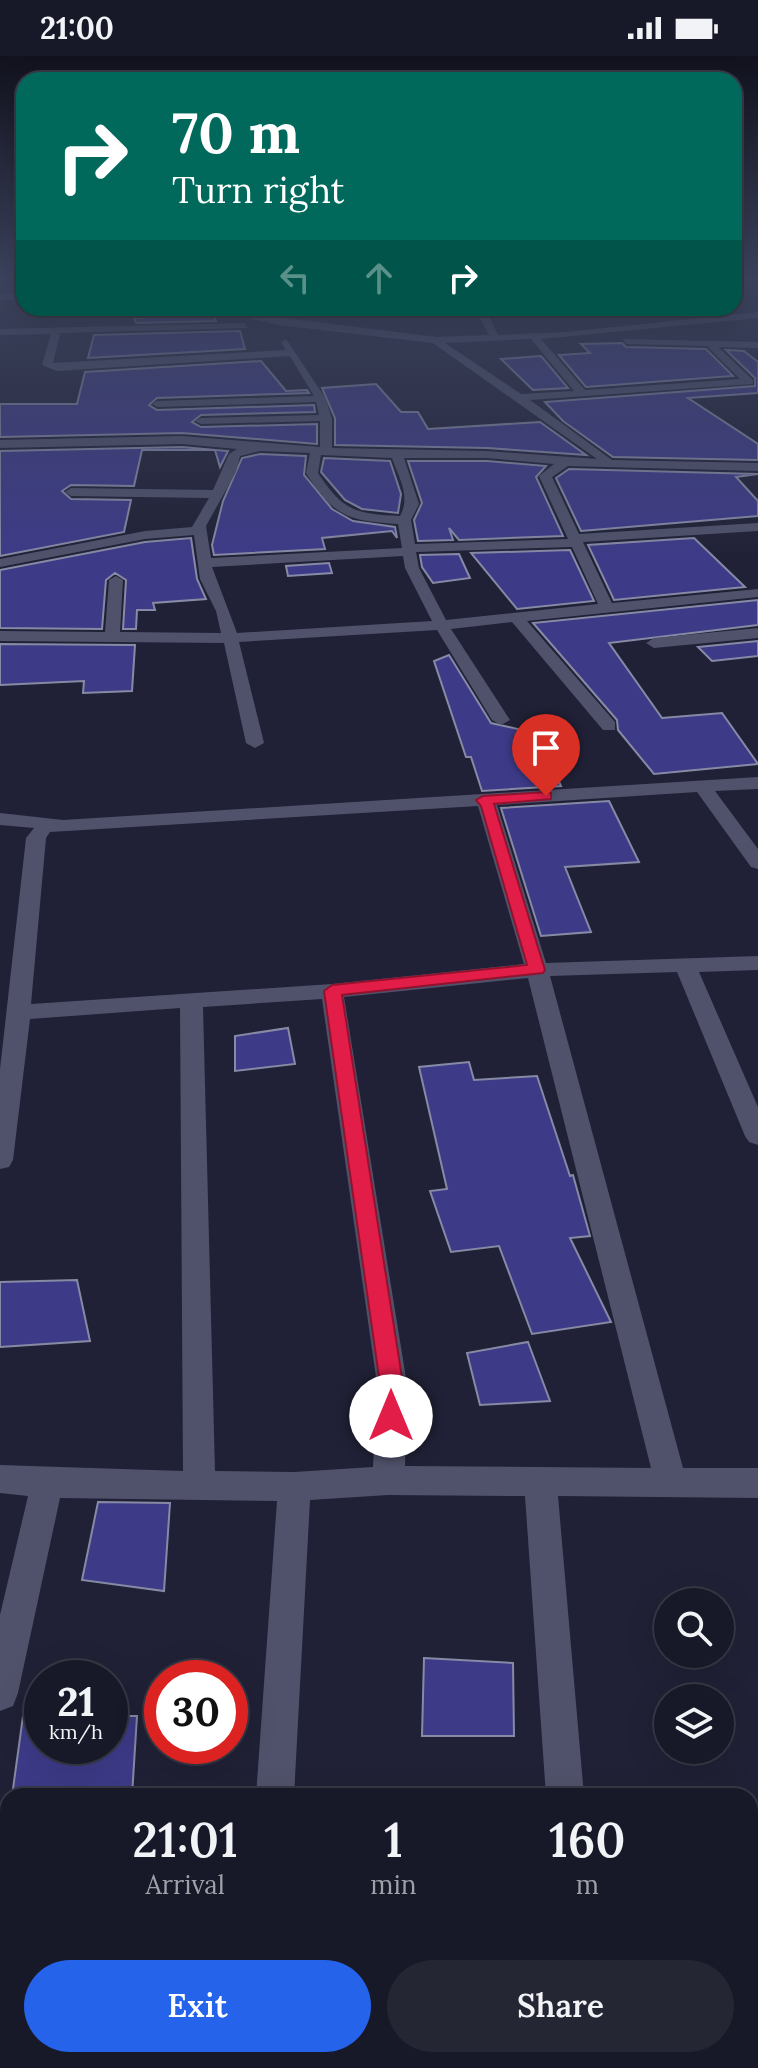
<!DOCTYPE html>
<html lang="en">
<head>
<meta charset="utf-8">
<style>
	:root { --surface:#181928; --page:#252634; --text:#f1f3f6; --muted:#9fa0a8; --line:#363845; --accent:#2563eb }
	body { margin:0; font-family:Lora,serif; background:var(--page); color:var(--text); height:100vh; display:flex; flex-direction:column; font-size:30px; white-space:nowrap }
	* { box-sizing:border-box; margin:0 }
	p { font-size:26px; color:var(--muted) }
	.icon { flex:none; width:44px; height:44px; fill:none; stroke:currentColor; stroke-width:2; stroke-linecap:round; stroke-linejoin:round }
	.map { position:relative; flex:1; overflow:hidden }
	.side { position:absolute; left:0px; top:1732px; width:758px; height:280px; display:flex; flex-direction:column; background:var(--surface); border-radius:24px 24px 0 0; box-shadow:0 8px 32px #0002,0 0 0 2px var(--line) }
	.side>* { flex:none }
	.top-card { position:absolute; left:16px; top:16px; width:726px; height:244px; border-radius:24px; box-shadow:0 8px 32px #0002,0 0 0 2px var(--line); background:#00695c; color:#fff; overflow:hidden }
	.tools { position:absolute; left:654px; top:1532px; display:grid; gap:16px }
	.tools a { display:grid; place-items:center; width:80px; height:80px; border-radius:50%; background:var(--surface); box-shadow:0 8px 32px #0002,0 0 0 2px var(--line); font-size:40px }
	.speed { position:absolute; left:24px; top:1604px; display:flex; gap:16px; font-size:40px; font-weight:700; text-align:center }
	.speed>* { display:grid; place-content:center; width:104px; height:104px; border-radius:50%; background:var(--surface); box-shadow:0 8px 32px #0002,0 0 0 2px var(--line); line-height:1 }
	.speed small { font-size:20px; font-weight:400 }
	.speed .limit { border:12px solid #d22; background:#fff; color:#111 }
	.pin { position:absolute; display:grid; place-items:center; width:68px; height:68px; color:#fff; margin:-82px -34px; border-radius:50% 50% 50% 0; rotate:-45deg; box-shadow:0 0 8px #0007 }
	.pin .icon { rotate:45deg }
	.me { position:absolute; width:88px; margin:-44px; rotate:0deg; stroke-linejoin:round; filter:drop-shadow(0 0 6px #0008) }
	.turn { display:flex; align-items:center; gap:28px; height:168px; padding:0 24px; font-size:36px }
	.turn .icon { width:104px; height:104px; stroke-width:2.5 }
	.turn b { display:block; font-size:56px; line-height:68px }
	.lanes { display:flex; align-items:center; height:76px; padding:0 24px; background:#0003; justify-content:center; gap:40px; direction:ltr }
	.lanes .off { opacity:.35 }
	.eta { display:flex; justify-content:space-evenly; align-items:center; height:136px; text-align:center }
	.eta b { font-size:48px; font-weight:600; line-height:56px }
	.action { display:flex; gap:16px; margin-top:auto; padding:16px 24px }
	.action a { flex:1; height:92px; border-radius:48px; background:var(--accent); color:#fff; font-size:32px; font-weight:600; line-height:92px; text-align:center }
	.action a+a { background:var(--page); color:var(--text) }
	.status { display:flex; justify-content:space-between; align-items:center; height:56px; padding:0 40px; background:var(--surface); direction:ltr }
	.status svg { height:22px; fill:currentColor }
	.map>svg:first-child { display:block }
	.building { fill:#3d3b88; stroke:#878aa5; stroke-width:2 }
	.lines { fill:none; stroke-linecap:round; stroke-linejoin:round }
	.minor { fill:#50526b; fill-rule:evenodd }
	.route { fill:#e11d48; stroke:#92132f; stroke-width:2 }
</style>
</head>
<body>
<div class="status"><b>21:00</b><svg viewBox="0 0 49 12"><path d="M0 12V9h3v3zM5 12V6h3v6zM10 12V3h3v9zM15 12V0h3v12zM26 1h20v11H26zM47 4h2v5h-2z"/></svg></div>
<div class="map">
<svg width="758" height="2012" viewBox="0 0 758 2012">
	<rect width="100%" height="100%" fill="#202136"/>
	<path class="building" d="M 211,257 L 216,265 L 136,267 L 134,262 Z
		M 240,275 L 245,293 L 88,302 L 94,279 Z
		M 622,287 L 626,291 L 706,293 L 733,320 L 586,331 L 559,299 L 590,297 L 581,288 Z
		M 726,294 L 744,295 L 758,306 L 758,337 L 688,342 L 758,388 L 758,404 L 613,401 L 563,365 L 545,346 L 755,330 L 755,322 Z
		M 541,300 L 568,332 L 533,334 L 501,303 Z
		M 261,305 L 286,335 L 307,334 L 309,337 L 157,342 L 149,349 L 157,354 L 314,349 L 315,356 L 201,359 L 192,366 L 201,371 L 317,368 L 317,388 L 182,377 L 0,381 L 0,348 L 77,348 L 85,316 Z
		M 376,328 L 401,356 L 418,356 L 428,373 L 540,366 L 586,399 L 487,392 L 335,389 L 335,362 L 322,332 Z
		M 182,391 L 228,395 L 220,411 L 215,394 L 142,394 L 134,430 L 71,429 L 62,435 L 71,443 L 131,444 L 124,476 L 0,500 L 0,395 Z
		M 260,398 L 306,400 L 304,419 L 332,453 L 353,465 L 395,471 L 397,482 L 392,475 L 322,482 L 325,493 L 214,499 L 212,489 L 223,445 L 242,402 Z
		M 324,402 L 390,405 L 401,438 L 398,457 L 362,453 L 345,444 L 321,416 Z
		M 408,405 L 487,405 L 546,410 L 536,421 L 563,480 L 459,484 L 449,472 L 453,484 L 418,485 L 414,464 L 422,447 Z
		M 569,413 L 758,418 L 736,421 L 758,445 L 758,460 L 581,475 L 556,422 Z
		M 191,482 L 197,523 L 206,543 L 153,547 L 155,554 L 137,554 L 136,573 L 123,573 L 126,524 L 115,517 L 106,524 L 102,573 L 0,572 L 0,514 L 145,486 Z
		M 694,482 L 745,531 L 614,544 L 588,489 Z
		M 570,494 L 594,545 L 517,553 L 471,497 Z
		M 459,498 L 470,522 L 433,527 L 422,511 L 420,499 Z
		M 329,507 L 332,517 L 288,520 L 286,510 Z
		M 758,544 L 758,569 L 609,587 L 662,662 L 722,657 L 758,708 L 654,718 L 618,674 L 617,664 L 533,567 Z
		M 758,585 L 758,600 L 712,605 L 698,591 Z
		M 0,588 L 135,589 L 132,635 L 83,637 L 84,625 L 0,629 Z
		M 449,599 L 491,667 L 518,673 L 529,697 L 546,696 L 561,730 L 482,735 L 471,701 L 466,701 L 434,605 Z
		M 609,745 L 639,806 L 565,811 L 591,876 L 541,880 L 501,752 Z
		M 288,972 L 295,1008 L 235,1015 L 235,980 Z
		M 469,1006 L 474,1024 L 537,1020 L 570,1120 L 573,1119 L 590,1180 L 570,1182 L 611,1266 L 532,1278 L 499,1190 L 451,1196 L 430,1135 L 447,1133 L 419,1011 Z
		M 77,1224 L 90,1285 L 0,1291 L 0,1226 Z
		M 528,1286 L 550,1345 L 480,1349 L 467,1297 Z
		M 98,1446 L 170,1447 L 164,1535 L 82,1524 Z
		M 424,1602 L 513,1607 L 514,1680 L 422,1680 Z
		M 23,1660 L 42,1660 L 42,1690 L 110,1690 L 110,1660 L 137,1660 L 132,1740 L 12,1740 Z"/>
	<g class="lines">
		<path class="minor" d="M 24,237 L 24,243 L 0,244 L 0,238 Z
			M 206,252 L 436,281 L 489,279 L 475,252 L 485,252 L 498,279 L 567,276 L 758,256 L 758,262 L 541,283 L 585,334 L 740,323 L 707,290 L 626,288 L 623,283 L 758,286 L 758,292 L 718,291 L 753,324 L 753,328 L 530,344 L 612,404 L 758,407 L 758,415 L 568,410 L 552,421 L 579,478 L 758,467 L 758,475 L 583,486 L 612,547 L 758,533 L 758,541 L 527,565 L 615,666 L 615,674 L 603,674 L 512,566 L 451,573 L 510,664 L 501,669 L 492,664 L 437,574 L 239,586 L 264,687 L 255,692 L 246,687 L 224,587 L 0,585 L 0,575 L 105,576 L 109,524 L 116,520 L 123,524 L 120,576 L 221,577 L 216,555 L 200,523 L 194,479 L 145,483 L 0,511 L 0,503 L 145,475 L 192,471 L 209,442 L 71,440 L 65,436 L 71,432 L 213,434 L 229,398 L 237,393 L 182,388 L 0,392 L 0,384 L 182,380 L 320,391 L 320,365 L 201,368 L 195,365 L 201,362 L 319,359 L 316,346 L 157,351 L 152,348 L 157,345 L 314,340 L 290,300 L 57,315 L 42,309 L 51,278 L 0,279 L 0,273 L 245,267 L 248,272 L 60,277 L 53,307 L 286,294 L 281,286 L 286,283 L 326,343 L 332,363 L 332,392 L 487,395 L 597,403 L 433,287 L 278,269 ZM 531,283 L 574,335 L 521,338 L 445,287 ZM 260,395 L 310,397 L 306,417 C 333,460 348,465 398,468 L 402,492 L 211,502 L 206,470 L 236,416 L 240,400 ZM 321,399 L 392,402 C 399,422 411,440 400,460 C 356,458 343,455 318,417 ZM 404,402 L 487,402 L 554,408 L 539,420 L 568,483 L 415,488 L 411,464 L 419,448 ZM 572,491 L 598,548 L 446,564 L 419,512 L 416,496 ZM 403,500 L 405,512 L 432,565 L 237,577 L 212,511 Z
			M 758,572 L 758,582 L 654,592 L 646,587 L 654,582 Z
			M 758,721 L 758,733 L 715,735 L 758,793 L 758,813 L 751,811 L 697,736 L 497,749 L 546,907 L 758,900 L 758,914 L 699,916 L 758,1051 L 758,1089 L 749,1086 L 745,1080 L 677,916 L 550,920 L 683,1412 L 758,1412 L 758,1442 L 558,1440 L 584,1740 L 546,1740 L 525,1440 L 388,1439 L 310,1444 L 294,1740 L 256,1740 L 277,1445 L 60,1442 L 18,1637 L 13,1650 L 0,1655 L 0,1559 L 28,1440 L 0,1437 L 0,1409 L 183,1415 L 180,952 L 30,963 L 13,1104 L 9,1111 L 0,1113 L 0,1013 L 26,782 L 34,772 L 0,769 L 0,757 L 63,764 ZM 478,750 L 524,908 L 332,928 L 31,948 L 46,782 L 50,776 ZM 528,922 L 651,1412 L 405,1410 L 407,1328 L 344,941 ZM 322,943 L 377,1328 L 373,1411 L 294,1416 L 215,1415 L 203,951 Z
			M 238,2004 L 282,2004 L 281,2012 L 237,2012 Z
			M 564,2004 L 608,2004 L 609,2012 L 565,2012 Z"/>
	</g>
	<linearGradient id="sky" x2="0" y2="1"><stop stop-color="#12121e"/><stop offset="0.44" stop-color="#3c435d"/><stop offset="1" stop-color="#3c435d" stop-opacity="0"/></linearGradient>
	<rect width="758" height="505" fill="url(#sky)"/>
	<path class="route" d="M 546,736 L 551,737 L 551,743 L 494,748 L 545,914 L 543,917 L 342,939 L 403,1328 L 399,1367 L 391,1370 L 382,1367 L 379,1360 L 380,1328 L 324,935 L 332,929 L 527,909 L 481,750 L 476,744 L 483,740 Z"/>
</svg>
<div class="tools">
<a><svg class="icon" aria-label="search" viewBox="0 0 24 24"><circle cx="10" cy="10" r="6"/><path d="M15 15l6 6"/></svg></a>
<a><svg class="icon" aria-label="layers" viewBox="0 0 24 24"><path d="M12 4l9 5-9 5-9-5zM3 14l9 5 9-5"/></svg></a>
</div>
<div class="speed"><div>21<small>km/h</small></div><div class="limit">30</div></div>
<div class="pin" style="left:546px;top:740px;background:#d93025"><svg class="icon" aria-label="arrive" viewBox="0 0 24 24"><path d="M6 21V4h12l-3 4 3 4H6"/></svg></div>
<svg class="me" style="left:391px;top:1360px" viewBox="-20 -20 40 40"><circle r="19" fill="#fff"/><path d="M0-13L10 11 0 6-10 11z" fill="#e11d48"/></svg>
<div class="top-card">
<div class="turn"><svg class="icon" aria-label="right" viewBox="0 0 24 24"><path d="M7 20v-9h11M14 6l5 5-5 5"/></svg><div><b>70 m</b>Turn right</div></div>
<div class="lanes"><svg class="icon off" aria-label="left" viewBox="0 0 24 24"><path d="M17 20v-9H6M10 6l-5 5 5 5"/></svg><svg class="icon off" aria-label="ahead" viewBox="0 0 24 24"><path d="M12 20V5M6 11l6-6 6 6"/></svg><svg class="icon" aria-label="right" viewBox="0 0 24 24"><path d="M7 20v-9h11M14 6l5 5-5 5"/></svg></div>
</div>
<section class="side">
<div class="eta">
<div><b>21:01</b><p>Arrival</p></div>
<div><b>1</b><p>min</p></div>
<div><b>160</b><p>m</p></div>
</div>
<div class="action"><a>Exit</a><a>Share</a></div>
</section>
</div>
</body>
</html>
